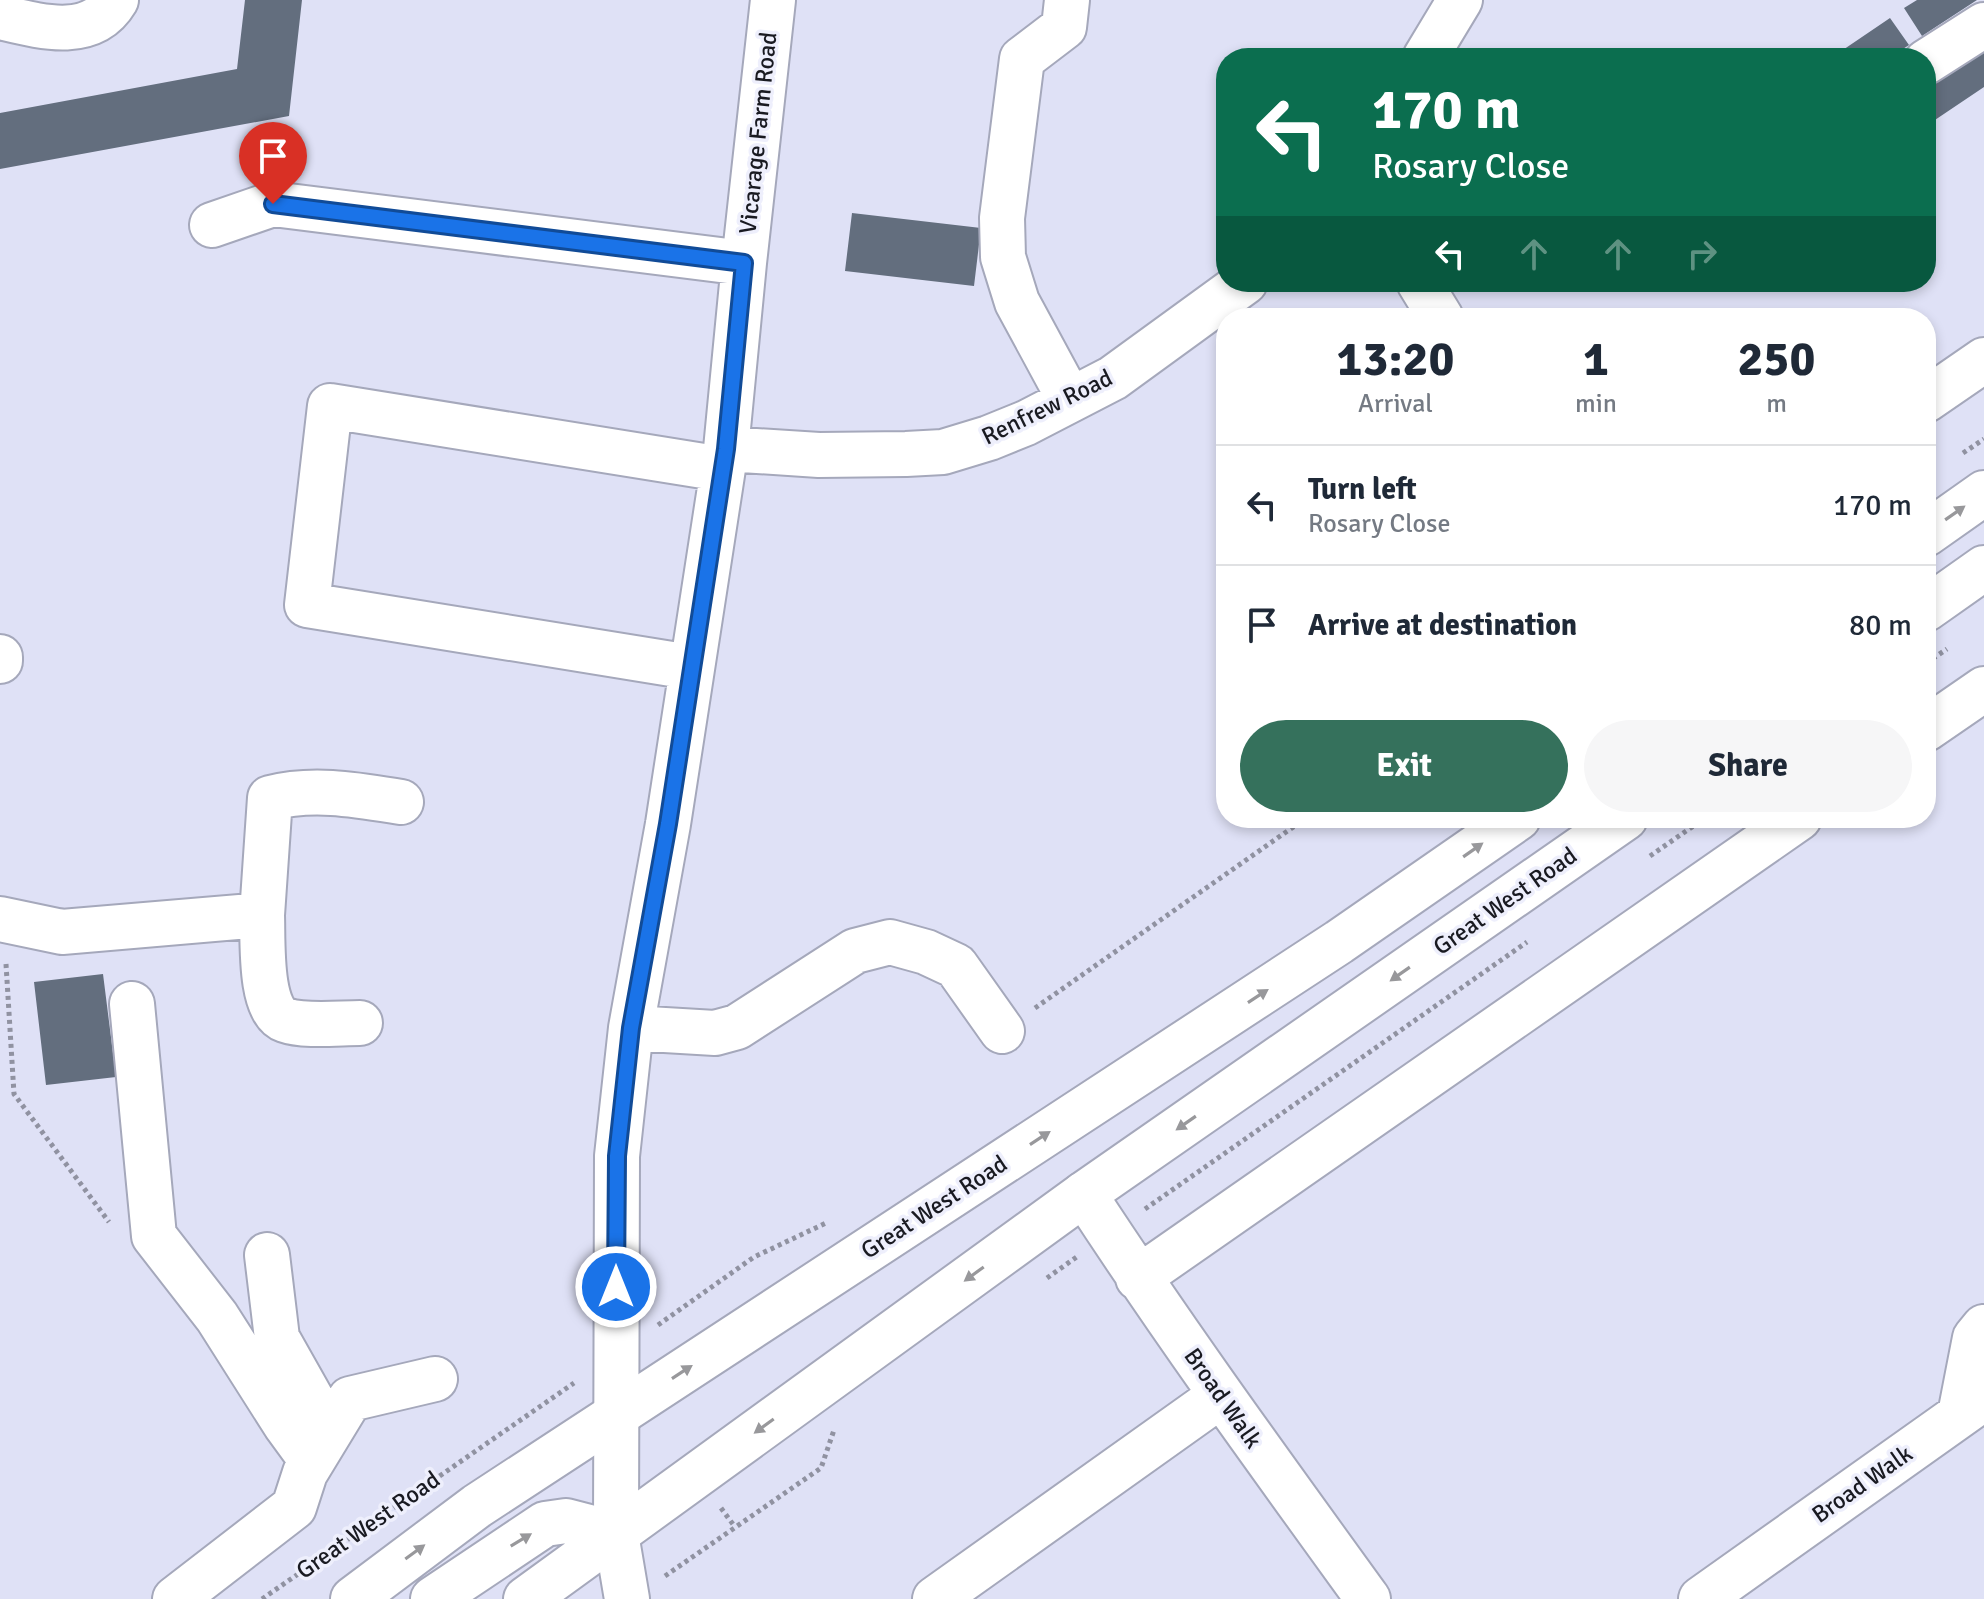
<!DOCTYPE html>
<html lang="en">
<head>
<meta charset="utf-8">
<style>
	:root { --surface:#fff; --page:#f6f6f7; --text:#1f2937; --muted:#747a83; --line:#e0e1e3; --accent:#35715c }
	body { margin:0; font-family:Signika,sans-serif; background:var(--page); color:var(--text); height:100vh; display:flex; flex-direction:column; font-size:30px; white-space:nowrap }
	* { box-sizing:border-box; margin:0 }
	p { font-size:26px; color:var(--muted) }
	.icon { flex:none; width:44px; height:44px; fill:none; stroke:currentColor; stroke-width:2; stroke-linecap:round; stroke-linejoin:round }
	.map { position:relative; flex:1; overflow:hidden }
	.panel { position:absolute; left:1216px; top:308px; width:720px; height:520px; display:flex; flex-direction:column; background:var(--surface); border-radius:32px; box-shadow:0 4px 12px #0003 }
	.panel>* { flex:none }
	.top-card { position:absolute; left:1216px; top:48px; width:720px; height:244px; border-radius:32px; box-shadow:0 4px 12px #0003; background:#0b6e4f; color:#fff; overflow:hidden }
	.pin { position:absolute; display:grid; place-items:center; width:68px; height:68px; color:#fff; margin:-82px -34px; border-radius:50% 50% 50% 0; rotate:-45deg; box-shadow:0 0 8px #0007 }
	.pin .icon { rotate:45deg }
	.me { position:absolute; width:88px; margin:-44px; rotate:0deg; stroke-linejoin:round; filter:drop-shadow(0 0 6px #0008) }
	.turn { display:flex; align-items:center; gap:28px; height:168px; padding:0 24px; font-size:36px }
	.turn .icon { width:104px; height:104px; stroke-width:2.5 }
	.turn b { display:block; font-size:56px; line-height:68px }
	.lanes { display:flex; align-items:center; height:76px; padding:0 24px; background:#0003; justify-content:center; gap:40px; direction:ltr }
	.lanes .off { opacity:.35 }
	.eta { display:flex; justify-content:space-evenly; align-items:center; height:136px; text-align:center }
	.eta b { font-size:48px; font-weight:800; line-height:56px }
	.primary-button { display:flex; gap:16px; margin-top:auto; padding:16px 24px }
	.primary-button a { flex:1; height:92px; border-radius:48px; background:var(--accent); color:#fff; font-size:32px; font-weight:800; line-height:92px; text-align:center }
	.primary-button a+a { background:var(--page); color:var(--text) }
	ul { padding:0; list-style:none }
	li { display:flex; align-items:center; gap:24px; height:120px; padding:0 24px; border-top:2px solid var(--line) }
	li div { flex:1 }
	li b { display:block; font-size:30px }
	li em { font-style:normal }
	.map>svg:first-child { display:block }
	.building { fill:#636e7e }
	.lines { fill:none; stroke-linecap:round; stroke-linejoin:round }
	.minor-casing { stroke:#a5a8bb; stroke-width:48 }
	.highway-casing { stroke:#a5a8bb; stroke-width:48 }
	.path { stroke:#9092a1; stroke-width:5; stroke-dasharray:4 4; stroke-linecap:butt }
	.minor { stroke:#fff; stroke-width:44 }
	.highway { stroke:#fff; stroke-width:44 }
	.oneway { fill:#98989b }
	.route-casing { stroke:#114b97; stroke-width:20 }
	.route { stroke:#1a73e8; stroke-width:14 }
	.labels { text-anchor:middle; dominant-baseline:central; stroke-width:7; stroke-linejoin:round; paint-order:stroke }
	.street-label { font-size:24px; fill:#191a21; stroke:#eeeffc }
</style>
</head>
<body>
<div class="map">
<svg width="1984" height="1599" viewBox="0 0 1984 1599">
	<rect width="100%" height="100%" fill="#dfe1f6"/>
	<path class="building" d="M 245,0 L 302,0 L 289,116 L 0,169 L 0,113 L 237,69 Z
		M 1917,0 L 1977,0 L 1922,36 L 1904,8 Z
		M 1890,18 L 1909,45 L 1889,58 L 1831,58 Z
		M 1984,48 L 1984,87 L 1926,126 L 1926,87 Z
		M 852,213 L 981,228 L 974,286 L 845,271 Z
		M 103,974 L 116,1077 L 46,1085 L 34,982 Z"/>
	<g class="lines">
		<g class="minor-casing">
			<path id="minor" d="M 1067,0 L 1064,27 L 1022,59 L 1002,218 L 1003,257 L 1017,302 L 1070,400
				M 0,17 C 38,26 91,42 116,0
				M 1425,58 L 1460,0
				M 1926,62 L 1984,25
				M 212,225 L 273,204 L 744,263
				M 1419,282 L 1441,318
				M 1926,400 L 1984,360
				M 726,449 L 819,455 L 906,454 L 943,452 L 989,438 L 1026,423 L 1113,378 L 1245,282
				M 0,657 L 0,661
				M 690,667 L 307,605 L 330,406 L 722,469
				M 1926,729 L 1984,689
				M 262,915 L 270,798 C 314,787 357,795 401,802
				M 0,919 L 62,932 L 262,915 C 263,940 259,1011 285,1020 C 304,1027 339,1023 360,1023
				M 132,1004 L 154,1236 L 217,1317 L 285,1424 L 312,1461
				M 631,1028 L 715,1033 L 737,1027 L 855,951 L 890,942 L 926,952 L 956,966 L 1002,1031
				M 1084,1194 C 1174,1332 1271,1465 1368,1599
				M 267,1255 L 277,1338 L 330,1432
				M 1138,1278 L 1799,818
				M 1960,1415 L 1975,1338 L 1984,1327
				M 175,1599 L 294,1507 L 305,1473 L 350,1399 L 435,1379
				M 627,1599 L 616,1534 L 617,1156 L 631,1028 L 668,824 L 726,449 L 744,263 L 773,0
				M 935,1599 L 1220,1396
				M 1701,1599 L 1984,1398"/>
		</g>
		<g class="highway-casing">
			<path id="highway" d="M 1926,534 L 1984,493
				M 1926,609 L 1984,568
				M 353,1599 L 477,1506 L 1339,942 L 1518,818
				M 433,1599 L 545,1524 L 566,1521 L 616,1534
				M 526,1599 L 1084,1194 L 1625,818"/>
		</g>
		<path class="path" d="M 1963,453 L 1984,439
			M 1926,663 L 1947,649
			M 1650,856 L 1705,818
			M 6,964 L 14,1094 L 109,1222
			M 1035,1008 L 1306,818
			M 1145,1209 L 1527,942
			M 1047,1278 L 1078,1256
			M 658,1325 L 754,1257 L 826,1223
			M 721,1508 L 735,1527
			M 665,1576 L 821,1468 L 834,1430
			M 262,1599 L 574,1383"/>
		<use href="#minor" class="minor"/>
		<use href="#highway" class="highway"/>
	</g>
	<defs><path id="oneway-solid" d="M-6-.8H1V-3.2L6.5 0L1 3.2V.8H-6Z" transform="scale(2)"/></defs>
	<g class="oneway">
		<use href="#oneway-solid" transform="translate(1955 513) rotate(-35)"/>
		<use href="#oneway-solid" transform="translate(1473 850) rotate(-35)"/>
		<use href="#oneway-solid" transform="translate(1400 974) rotate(145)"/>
		<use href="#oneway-solid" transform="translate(1258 996) rotate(-33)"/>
		<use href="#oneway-solid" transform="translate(1186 1123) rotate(145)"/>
		<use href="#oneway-solid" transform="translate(1040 1138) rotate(-33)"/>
		<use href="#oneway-solid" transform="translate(974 1274) rotate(144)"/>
		<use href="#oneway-solid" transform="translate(682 1372) rotate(-33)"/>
		<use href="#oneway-solid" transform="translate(764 1426) rotate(144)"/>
		<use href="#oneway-solid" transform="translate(521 1540) rotate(-31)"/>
		<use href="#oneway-solid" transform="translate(415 1552) rotate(-36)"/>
	</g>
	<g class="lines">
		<g class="route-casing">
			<path id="route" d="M 273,204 L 744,263 L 726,449 L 668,824 L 631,1028 L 617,1156 L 616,1287"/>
		</g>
		<use href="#route" class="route"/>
	</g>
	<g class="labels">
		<g class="street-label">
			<text transform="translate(758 133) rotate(-84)">Vicarage Farm Road</text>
			<text transform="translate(1047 407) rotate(-26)">Renfrew Road</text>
			<text transform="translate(1505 901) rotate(-35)">Great West Road</text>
			<text transform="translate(934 1207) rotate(-33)">Great West Road</text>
			<text transform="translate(1223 1398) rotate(55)">Broad Walk</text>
			<text transform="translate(1862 1484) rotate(-35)">Broad Walk</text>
			<text transform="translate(368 1525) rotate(-35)">Great West Road</text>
		</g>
	</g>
</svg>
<div class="pin" style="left:273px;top:204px;background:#d93025"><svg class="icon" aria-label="arrive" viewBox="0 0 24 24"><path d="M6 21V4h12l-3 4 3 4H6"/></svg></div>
<svg class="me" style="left:616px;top:1287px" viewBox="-20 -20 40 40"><circle r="17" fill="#1a73e8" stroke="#fff" stroke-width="3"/><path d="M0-11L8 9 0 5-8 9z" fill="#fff"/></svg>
<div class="top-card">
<div class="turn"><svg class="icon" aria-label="left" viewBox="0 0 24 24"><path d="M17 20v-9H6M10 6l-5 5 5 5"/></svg><div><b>170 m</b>Rosary Close</div></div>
<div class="lanes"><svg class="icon" aria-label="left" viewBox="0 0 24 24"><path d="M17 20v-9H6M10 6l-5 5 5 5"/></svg><svg class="icon off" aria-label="ahead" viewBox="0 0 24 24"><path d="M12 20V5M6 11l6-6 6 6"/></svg><svg class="icon off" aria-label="ahead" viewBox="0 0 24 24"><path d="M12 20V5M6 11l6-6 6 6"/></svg><svg class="icon off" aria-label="right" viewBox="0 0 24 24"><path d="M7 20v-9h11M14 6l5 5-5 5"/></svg></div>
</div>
<section class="panel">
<div class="eta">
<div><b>13:20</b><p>Arrival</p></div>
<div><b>1</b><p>min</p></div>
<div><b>250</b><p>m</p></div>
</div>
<ul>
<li><svg class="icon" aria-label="left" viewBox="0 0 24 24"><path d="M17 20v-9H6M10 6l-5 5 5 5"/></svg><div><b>Turn left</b><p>Rosary Close</p></div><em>170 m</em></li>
<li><svg class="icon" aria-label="arrive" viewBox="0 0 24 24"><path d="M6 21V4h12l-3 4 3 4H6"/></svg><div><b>Arrive at destination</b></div><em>80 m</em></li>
</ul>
<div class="primary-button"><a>Exit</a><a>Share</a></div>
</section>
</div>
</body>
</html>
